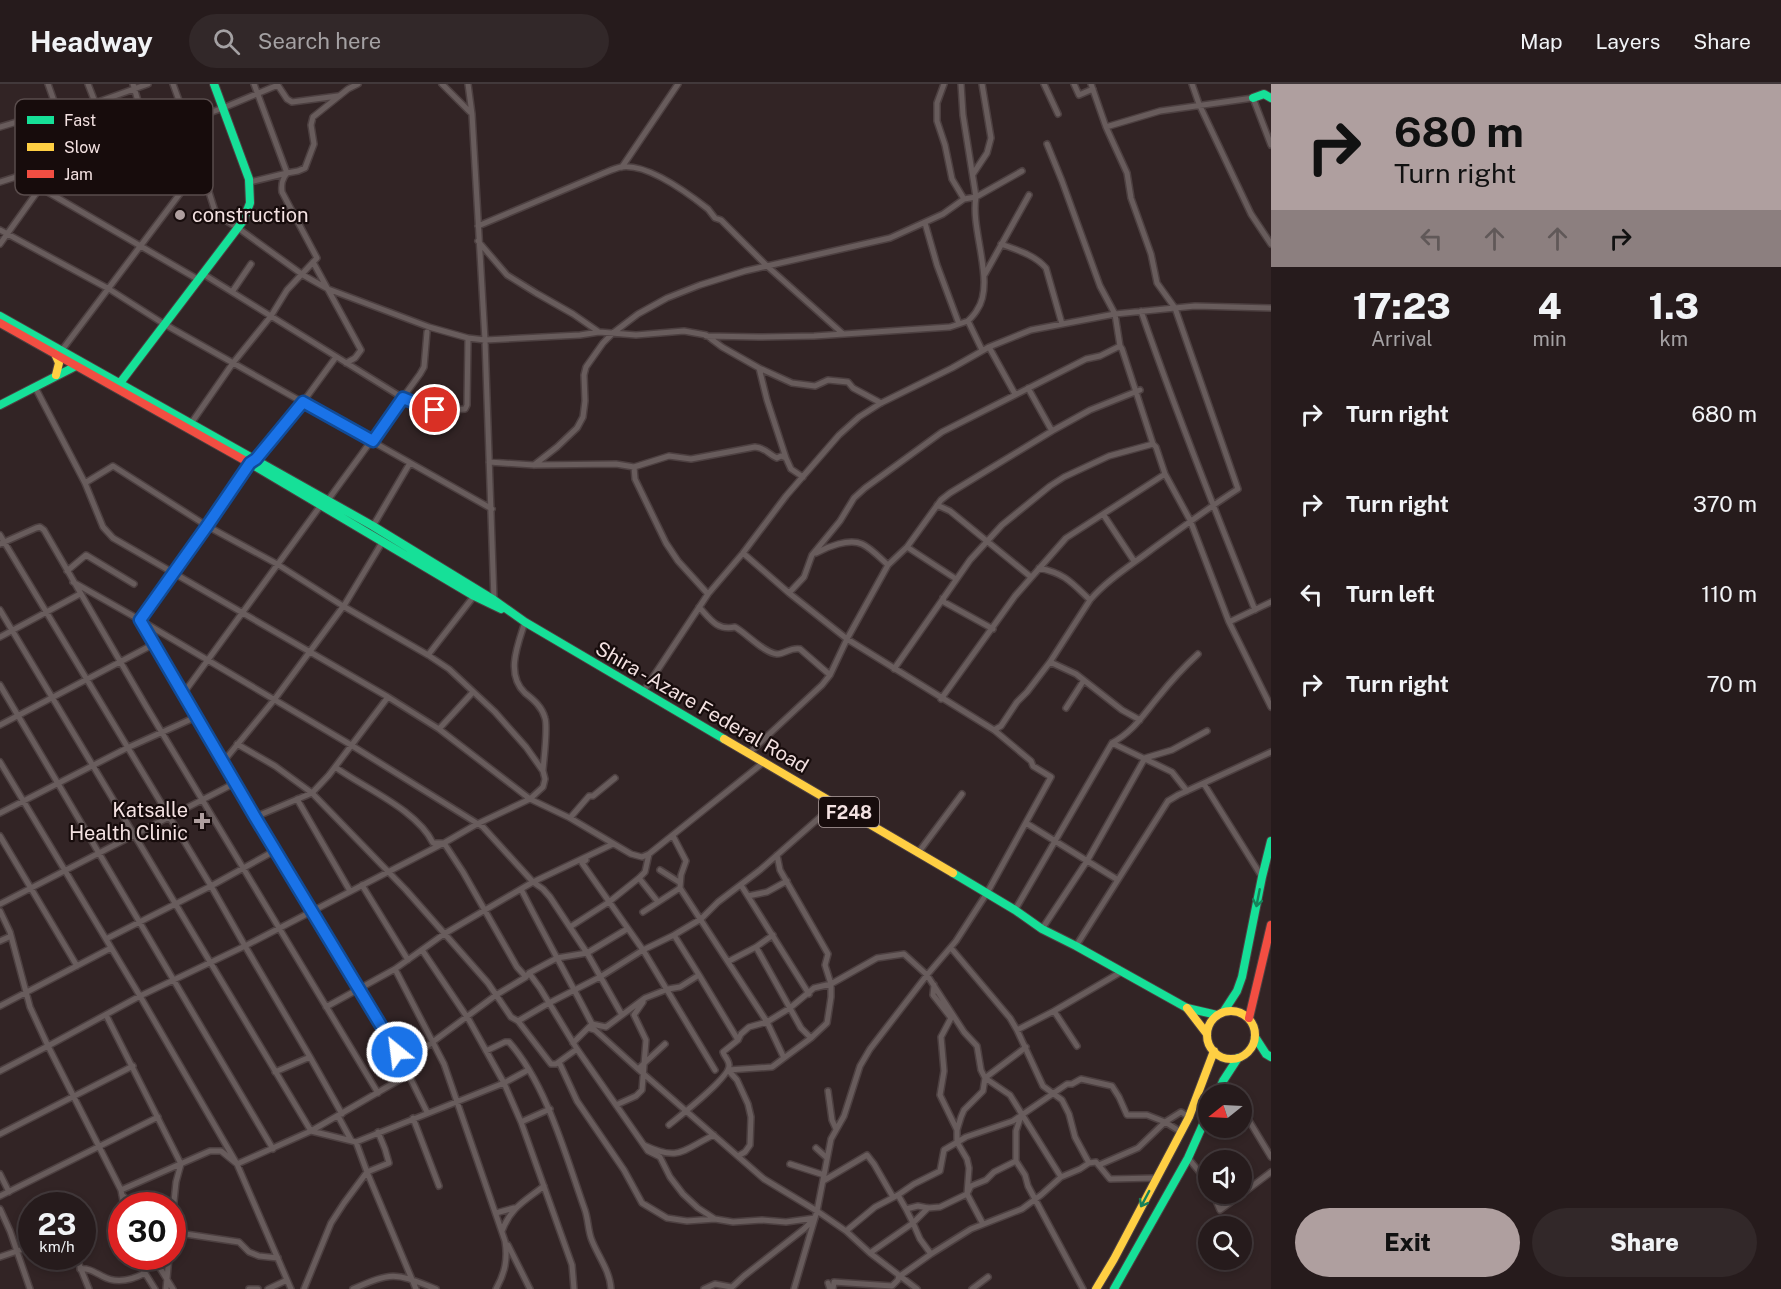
<!DOCTYPE html>
<html lang="en">
<head>
<meta charset="utf-8">
<style>
	:root { --surface:#261b1c; --page:#322829; --text:#f1f3f6; --muted:#a4a1a3; --line:#42393b; --accent:#af9f9f }
	body { margin:0; font-family:"Public Sans",sans-serif; background:var(--page); color:var(--text); height:100vh; display:flex; flex-direction:column; font-size:22px; white-space:nowrap }
	* { box-sizing:border-box; margin:0 }
	p { font-size:20px; color:var(--muted) }
	.icon { flex:none; width:33px; height:33px; fill:none; stroke:currentColor; stroke-width:2; stroke-linecap:round; stroke-linejoin:round }
	.map { position:relative; flex:1; overflow:hidden }
	.details { display:flex; flex-direction:column; background:var(--surface); width:510px }
	.details>* { flex:none }
	.banner { background:#af9f9f; color:#111; overflow:hidden }
	.needle { width:39px; rotate:252deg }
	.controls { position:absolute; left:1198px; top:1000px; display:grid; gap:12px }
	.controls a { display:grid; place-items:center; width:54px; height:54px; border-radius:50%; background:var(--surface); box-shadow:0 3px 9px #0003,0 0 0 2px var(--line); font-size:30px }
	.speed { position:absolute; left:18px; top:1108px; display:flex; gap:12px; font-size:30px; font-weight:700; text-align:center }
	.speed>* { display:grid; place-content:center; width:78px; height:78px; border-radius:50%; background:var(--surface); box-shadow:0 3px 9px #0003,0 0 0 2px var(--line); line-height:1 }
	.speed small { font-size:15px; font-weight:400 }
	.speed .limit { border:9px solid #d22; background:#fff; color:#111 }
	.pin { position:absolute; display:grid; place-items:center; width:51px; height:51px; color:#fff; margin:-26px; border:3px solid #fff; border-radius:50%; box-shadow:0 2px 6px #0007 }
	.me { position:absolute; width:66px; margin:-33px; rotate:331deg; stroke-linejoin:round; filter:drop-shadow(0 0 4px #0008) }
	.turn { display:flex; align-items:center; gap:21px; height:126px; padding:0 24px; font-size:27px }
	.turn .icon { width:78px; height:78px; stroke-width:2.5 }
	.turn b { display:block; font-size:42px; line-height:51px }
	.lanes { display:flex; align-items:center; height:57px; padding:0 24px; background:#0003; justify-content:center; gap:30px; direction:ltr }
	.lanes .off { opacity:.35 }
	.eta { display:flex; justify-content:space-evenly; align-items:center; height:102px; text-align:center }
	.eta b { font-size:36px; font-weight:800; line-height:42px }
	.primary-button { display:flex; gap:12px; margin-top:auto; padding:12px 24px }
	.primary-button a { flex:1; height:69px; border-radius:36px; background:var(--accent); color:#111; font-size:24px; font-weight:800; line-height:69px; text-align:center }
	.primary-button a+a { background:var(--page); color:var(--text) }
	ul { padding:0; list-style:none }
	li { display:flex; align-items:center; gap:18px; height:90px; padding:0 24px }
	li div { flex:1 }
	li b { display:block; font-size:22px }
	li em { font-style:normal }
	header { display:flex; align-items:center; gap:36px; box-sizing:border-box; height:84px; padding:0 30px; background:var(--surface); border-bottom:2px solid var(--line) }
	header strong { font-size:28px }
	nav { display:flex; gap:33px; margin-inline-start:auto; font-size:21px }
	.search { width:420px; height:54px; background:var(--page); display:flex; align-items:center; gap:15px; box-sizing:border-box; padding:0 21px; border-radius:33px; color:var(--muted); font-size:22px }
	main { display:flex; flex:1; min-height:0 }
	.map>svg:first-child { display:block }
	.lines { fill:none; stroke-linecap:round; stroke-linejoin:round }
	.stream { stroke:#685173; stroke-width:1.5 }
	.street-casing { stroke:#4d4041; stroke-width:8 }
	.fast-casing { stroke:#4d4041; stroke-width:10 }
	.slow-casing { stroke:#4d4041; stroke-width:10 }
	.jam-casing { stroke:#4d4041; stroke-width:10 }
	.street { stroke:#685c5c; stroke-width:5 }
	.fast { stroke:#16e098; stroke-width:8 }
	.slow { stroke:#ffcf43; stroke-width:8 }
	.jam { stroke:#f24e42; stroke-width:8 }
	.oneway { stroke:#168159 }
	.route-casing { stroke:#114b97; stroke-width:15 }
	.route { stroke:#1a73e8; stroke-width:10 }
	.poi-dot { fill:#af9f9f; stroke:#170c0c; stroke-width:2 }
	.labels { text-anchor:middle; dominant-baseline:central; stroke-width:4.5; stroke-linejoin:round; paint-order:stroke }
	.shield { fill:#170c0c; stroke:#b1a1a1; stroke-width:1.5 }
	.shield-label { font-size:18px; font-weight:bold; fill:#f3e1e1 }
	.poi-label { font-size:20px; fill:#f3e1e1; stroke:#170c0c; text-anchor:start }
	.street-label { font-size:20px; fill:#f3e1e1; stroke:#170c0c }
	.key { fill:#170c0c; stroke:#594c4c; stroke-width:1.5 }
	.key-label { font-size:16px; fill:#f3e1e1 }
</style>
</head>
<body>
<header>
<strong>Headway</strong>
<div class="search"><svg class="icon" aria-label="search" viewBox="0 0 24 24"><circle cx="10" cy="10" r="6"/><path d="M15 15l6 6"/></svg>Search here</div>
<nav><a>Map</a><a>Layers</a><a>Share</a></nav>
</header>
<main>
<div class="map">
<svg width="1271" height="1205" viewBox="0 0 1271 1205">
	<rect width="100%" height="100%" fill="#322425"/>
	<g class="lines">
		<path class="stream" d="M 46,301 L 73,288"/>
		<g class="street-casing">
			<path id="street" d="M 48,0 L 74,74
				M 88,0 L 112,62
				M 133,0 L 148,51
				M 173,0 L 186,36 L 215,127 L 219,132 L 238,144 L 303,191 L 328,205 L 429,243 L 468,254 L 485,256 L 580,251 L 599,248 L 636,251 L 684,247 L 706,251 L 722,263 L 759,284 L 792,299 L 815,302 L 828,296 L 848,298 L 853,304 L 881,319
				M 254,0 L 287,89 L 298,87 L 305,84 L 314,60 L 311,41 L 313,33 L 348,5 L 358,0
				M 277,0 L 287,15 L 292,18 L 338,12
				M 442,0 L 470,28
				M 468,0 L 472,30 L 485,256 L 494,516
				M 944,0 L 937,19 L 937,37 L 945,61 L 952,95 L 964,115
				M 961,0 L 963,31 L 976,113 C 970,146 996,199 977,226 C 975,230 971,234 968,237
				M 1044,0 L 1058,30
				M 1074,0 L 1079,11 L 1093,5
				M 1192,0 L 1199,20 L 1251,130 L 1271,160
				M 0,43 L 57,26 L 95,19 L 148,0
				M 1106,43 L 1160,27 L 1253,14 L 1271,61
				M 1047,60 L 1062,97 L 1100,202 L 1115,230 L 1120,262 L 1122,265 L 1153,360 L 1156,363 L 1165,390 L 1190,436 L 1229,538 L 1271,623
				M 622,83 L 678,0
				M 973,90 L 987,69 L 991,54 L 982,0
				M 20,92 L 199,196
				M 0,98 L 148,51 L 223,24 L 278,1
				M 925,139 L 937,181 L 959,240
				M 478,142 L 604,89 C 609,87 616,84 621,83 C 647,79 689,110 708,125 L 715,134 L 721,136 L 767,182 L 842,249
				M 0,146 L 109,205 L 164,240 L 492,425
				M 478,157 L 507,191 L 536,209 L 573,230 L 599,248
				M 0,160 L 40,104
				M 1001,160 C 1017,166 1035,171 1046,184 L 1062,240
				M 313,178 L 361,266 L 355,274 L 346,279
				M 203,190 L 403,314 C 426,324 440,327 465,325 L 467,321 L 468,254
				M 985,190 L 1029,111
				M 232,208 L 251,180
				M 1141,227 C 1176,328 1215,427 1255,526
				M 706,252 L 759,253 L 814,252 L 950,243 L 968,237 L 982,266
				M 989,263 L 1015,310
				M 62,266 L 200,83
				M 759,284 L 767,316 L 786,374 L 791,385 L 803,393
				M 35,303 L 85,399 L 103,443 L 113,454 L 388,613 L 439,645 L 530,715 L 543,703 L 545,695 L 543,687 L 526,663 L 495,628 L 449,585 L 428,571 L 343,522 L 277,480 L 207,442 L 113,382 L 85,399
				M 1028,304 L 1052,347
				M 192,338 L 233,279 L 271,232 L 287,206 L 317,174 L 282,108 C 281,100 282,95 287,89 L 250,98
				M 489,378 L 534,381 L 616,380 L 634,383 L 635,395 L 666,459 L 678,477 L 708,510
				M 534,381 L 557,363 L 577,344 L 583,333 L 585,317 L 584,291 L 586,283 L 603,259 L 613,249 L 638,230 L 667,214 L 700,201 L 745,187 L 890,154 L 943,130 L 964,115 L 976,113 L 1022,87
				M 634,383 L 669,372 L 691,375 L 755,363 C 766,364 768,370 777,374 L 781,372 L 786,374
				M 328,416 L 420,290 L 424,283 L 427,248
				M 937,421 L 950,427 L 1031,493
				M 1103,430 L 1134,477
				M 373,442 L 410,379
				M 0,451 L 211,802 L 245,862 L 444,759 L 477,740 L 530,715 L 570,734 L 631,770 L 642,773 L 649,770 L 764,678
				M 0,460 L 36,444 L 40,443 L 44,446 L 146,622 L 378,1009
				M 907,463 L 956,495
				M 743,469 L 789,509 L 847,555 L 994,646 L 1031,677 L 1033,682 L 1051,693 L 987,809 L 956,857 L 927,891 L 870,965 L 860,982 L 844,1032 L 831,1055 L 817,1127 L 846,1147 L 870,1169 L 917,1205
				M 816,469 C 827,463 849,454 862,460 C 871,464 880,474 888,481
				M 1039,484 C 1066,490 1071,498 1090,516
				M 67,487 L 86,471 L 134,500
				M 73,498 L 140,536 L 351,661 L 483,743 L 533,798 L 543,805 L 550,813 L 587,869 L 622,931
				M 789,509 L 804,493 L 812,471 L 840,437 L 854,414 L 865,404 L 942,348 L 1086,275 L 1100,272 L 1120,262
				M 943,514 L 944,518 L 993,545
				M 699,523 C 710,535 717,547 735,543 C 746,549 764,569 777,570 C 785,570 791,563 800,565 L 830,591
				M 0,526 L 311,1047 L 356,1058 L 504,999 L 528,986
				M 140,536 L 207,442 L 250,379 L 256,375 L 303,318 L 336,273
				M 141,537 L 255,733 L 391,955 L 427,1028
				M 525,538 C 518,560 505,590 525,609 C 534,616 542,623 545,634 C 548,643 544,674 543,686
				M 1229,538 L 1271,518
				M 0,553 L 80,510
				M 428,571 L 474,512
				M 1050,578 L 1076,590 L 1122,626 L 1140,636
				M 894,585 L 970,476 L 1002,441 L 1050,402 L 1064,393 L 1109,372 L 1153,360
				M 0,601 L 273,1065
				M 643,608 L 708,510 L 743,469 L 786,412 L 839,351 L 859,333 L 881,319 L 952,284 L 989,263 L 1031,246 L 1115,230 L 1195,222 L 1271,224
				M 183,610 L 321,421
				M 941,615 L 1015,512 L 1066,454 L 1165,390
				M 1066,624 L 1084,596
				M 0,641 L 154,560
				M 439,645 L 473,608
				M 994,646 L 1001,642 L 1017,618 L 1027,608 L 1050,578 L 1090,516 C 1107,496 1130,482 1151,466 C 1180,445 1208,424 1238,405 L 1175,224 L 1157,199 L 1151,170 L 1131,114 L 1127,89 L 1106,43 L 1091,0
				M 1112,659 L 1172,688 L 1187,707
				M 237,660 L 275,682 L 312,709 L 406,806 L 488,899 L 511,933 L 518,937 L 551,980 L 556,980 L 577,965
				M 749,669 L 822,601 L 830,591 L 847,555 L 888,481 L 907,463 L 941,416 L 950,409 L 1052,347 L 1090,326 L 1140,306
				M 0,678 L 140,912 L 237,1080 L 291,1205
				M 223,678 L 274,616 L 345,520 L 383,457
				M 335,683 C 366,705 417,726 433,759 L 444,759 L 463,788 L 517,883 L 526,893
				M 1204,700 L 1262,793
				M 297,715 L 350,807
				M 0,729 L 127,664 L 196,633
				M 255,733 L 312,709 L 329,691 L 388,613
				M 570,734 L 589,712 L 593,712 L 615,694
				M 1026,739 L 1118,796
				M 0,752 L 77,882
				M 673,752 L 686,777 L 681,791 L 680,804 L 767,938 L 784,974 L 811,954 L 827,939 L 831,913 L 831,900 L 825,881 L 828,870 L 780,786 L 777,771
				M 918,769 L 962,710
				M 586,776 L 582,779 L 643,866 L 715,986
				M 660,786 L 679,798
				M 639,794 L 658,818
				M 362,801 L 408,876
				M 741,801 L 809,910
				M 521,805 C 544,851 569,895 592,940
				M 748,812 L 767,808 L 787,797
				M 0,820 L 235,699
				M 1015,826 L 1112,659 C 1134,647 1143,631 1159,612 C 1171,597 1184,583 1198,570
				M 0,827 L 10,848 L 30,923 L 48,962 L 0,987
				M 643,828 L 680,804
				M 570,843 L 609,818 L 639,794 L 645,788 L 649,770
				M 1042,845 L 1087,777 L 1145,674 L 1172,666 L 1207,647
				M 674,851 L 699,891
				M 106,855 L 211,802 L 276,766
				M 0,857 L 11,852
				M 1076,862 L 1168,717 L 1178,711 L 1271,668
				M 756,863 L 801,944 L 811,954
				M 951,864 L 1010,934 L 1017,946 L 1043,1002 L 1062,1016 L 1069,1030 L 1075,1053 L 1089,1079
				M 422,866 L 469,936 L 504,999 L 521,1038 L 572,1181 L 574,1205
				M 729,877 L 756,863 L 773,851
				M 395,885 L 444,980 L 505,1157 C 508,1175 505,1189 496,1205
				M 529,889 L 540,904 L 577,965 L 648,1067 L 660,1073 L 670,1093 L 683,1110 L 698,1124 L 715,1135
				M 934,901 L 933,911 L 951,934 L 941,953 L 944,987 L 940,1011 L 957,1046
				M 0,922 L 111,864
				M 326,923 L 395,885 L 444,850 L 533,798 L 613,760
				M 1054,927 L 1077,962
				M 106,931 L 181,1080 L 176,1098 L 172,1137
				M 518,937 L 549,919 L 600,893 L 643,866 L 674,851 L 701,835 L 718,818 L 760,786 L 835,720
				M 588,944 L 592,940 L 606,943 L 645,914 L 668,905 L 680,903 L 699,891 L 738,956
				M 1017,946 L 1054,927 L 1121,888
				M 573,959 L 588,944 L 595,946 L 638,985 L 764,1095 L 817,1127 L 794,1205
				M 486,967 L 505,958 L 509,958 C 547,1001 566,1073 585,1126 C 588,1135 588,1145 591,1154 C 597,1171 610,1186 611,1205
				M 559,978 L 577,1017 L 624,1086 L 642,1119 L 667,1134 L 687,1137 L 715,1135 L 733,1138 L 762,1136 L 786,1138 L 815,1134
				M 403,980 L 496,911 L 526,893 L 529,889 L 557,874 L 587,869 L 627,845
				M 638,985 L 665,960
				M 728,986 L 737,996 L 748,1020 L 751,1033 L 750,1061 L 745,1068 L 738,1072
				M 728,986 L 772,983 L 784,974
				M 275,988 L 310,973
				M 1223,997 L 1233,1011
				M 828,1007 L 832,1036 L 836,1045
				M 616,1021 L 636,1012 L 642,1006 L 646,956 L 634,931 L 643,918
				M 1242,1025 L 1271,1073
				M 338,1032 L 351,1056
				M 413,1034 L 439,1102
				M 521,1038 L 550,1025
				M 669,1041 C 680,1032 731,992 729,981 C 729,976 724,972 723,968 L 738,956 L 741,950 L 749,943 L 767,938 L 790,924 L 814,904 L 831,900 L 877,874 L 904,870 L 927,891 L 964,948 L 977,962 L 981,986 L 985,994 L 1010,1011 L 1061,1093
				M 0,1050 L 133,982
				M 356,1058 L 367,1088 L 416,1205
				M 644,1061 C 680,1078 682,1066 714,1051
				M 816,1064 L 827,1074
				M 1188,1074 L 1202,1091 L 1209,1102
				M 1016,1077 L 1025,1091 L 1028,1102 L 1083,1205
				M 790,1080 L 824,1091
				M 1099,1081 L 1138,1064 L 1165,1038 L 1181,1028 L 1189,1033
				M 0,1090 L 9,1108
				M 823,1097 L 867,1071 L 874,1080 L 893,1113
				M 121,1106 L 210,1067 L 221,1067 L 237,1080 L 311,1047 L 408,991
				M 1213,1110 L 1220,1126 L 1242,1110
				M 1242,1110 L 1271,1088
				M 122,1111 L 134,1122
				M 898,1111 L 906,1125 L 918,1122 L 928,1124 L 940,1123 L 967,1110 L 971,1102 L 986,1096 L 994,1088 L 1016,1077 L 1016,1047 L 1021,1032
				M 0,1112 L 158,1033
				M 124,1122 L 121,1106 L 48,962 L 140,912 L 245,862 L 310,973 L 342,1030
				M 0,1125 L 10,1147 L 30,1205
				M 496,1129 L 514,1124
				M 983,1140 L 967,1110 L 969,1084 L 967,1075 L 957,1058 L 957,1046 L 961,1033 L 964,1026 L 983,1007 L 985,994 L 1026,963
				M 502,1147 C 511,1123 525,1117 544,1102
				M 846,1147 L 875,1123 L 898,1111 L 914,1100 L 940,1087 L 944,1066 L 966,1053 L 1013,1037 L 1067,1000 L 1072,1000 L 1081,995 L 1112,1002 L 1119,1013 L 1127,1031 L 1147,1031 L 1165,1038 L 1181,1048
				M 172,1148 L 239,1158 L 249,1168 L 259,1172 L 278,1174
				M 508,1161 L 530,1205
				M 870,1169 L 913,1139 L 906,1125
				M 931,1170 L 971,1145 L 1022,1125 L 1041,1111 L 1061,1093 L 1080,1085 L 1089,1079 L 1096,1078 L 1110,1095 L 1156,1094
				M 0,1173 L 32,1162
				M 76,1173 L 89,1205
				M 135,1173 L 155,1205
				M 153,1173 L 173,1205
				M 80,1185 C 89,1184 94,1188 102,1192 C 116,1200 132,1196 145,1189
				M 900,1192 L 931,1170 L 920,1155 L 913,1139 L 928,1124
				M 828,1199 L 830,1205
				M 166,1205 L 169,1173
				M 249,1205 L 258,1205
				M 268,1205 L 287,1196
				M 304,1205 L 331,1139 L 344,1119 L 367,1088 L 389,1079 L 385,1065 L 378,1048
				M 353,1205 C 394,1187 395,1189 436,1205
				M 704,1205 L 715,1200 L 731,1203
				M 730,1205 L 744,1192 L 804,1145 L 814,1135
				M 833,1205 L 834,1198 L 892,1202 L 898,1196 L 899,1191
				M 972,1205 L 988,1193"/>
		</g>
		<g class="fast-casing">
			<path id="fast" d="M 1253,14 L 1264,10 L 1271,14
				M 0,232 L 373,442 L 494,516 L 525,538 L 724,655
				M 120,299 L 243,137 L 250,119 L 249,95 L 214,0
				M 0,321 L 76,282
				M 253,381 L 474,512 L 501,525
				M 953,789 L 1015,826 L 1042,845 L 1076,862 L 1187,924 L 1217,931
				M 1224,927 L 1237,907 L 1242,893 L 1262,793 L 1271,757
				M 1255,953 L 1266,970 L 1271,973
				M 1217,1011 L 1223,997 L 1238,974
				M 1114,1205 L 1188,1074 L 1209,1027"/>
		</g>
		<g class="slow-casing">
			<path id="slow" d="M 55,270 L 59,279 L 56,291
				M 724,655 L 953,789
				M 1187,924 L 1207,950
				M1207 951a24 24 0 1 1 48 0a24 24 0 1 1-48 0Z
				M 1096,1205 L 1114,1175 L 1189,1033 L 1214,967"/>
		</g>
		<g class="jam-casing">
			<path id="jam" d="M 0,239 L 253,381
				M 1249,934 L 1271,841"/>
		</g>
		<use href="#street" class="street"/>
		<use href="#fast" class="fast"/>
		<use href="#slow" class="slow"/>
		<use href="#jam" class="jam"/>
	</g>
	<defs><path id="oneway-shaft" d="M-6 0H5M1.5-3L5.5 0L1.5 3" fill="none" stroke-width="1.6" stroke-linecap="round" stroke-linejoin="round" transform="scale(1.5)"/></defs>
	<g class="oneway">
		<use href="#oneway-shaft" transform="translate(1258 814) rotate(101)"/>
		<use href="#oneway-shaft" transform="translate(1145 1115) rotate(118)"/>
	</g>
	<g class="lines">
		<g class="route-casing">
			<path id="route" d="M 397,968 L 255,733 L 140,536 L 207,442 L 250,379 L 256,375 L 303,318 L 373,357 L 403,314 L 422,322 L 435,326"/>
		</g>
		<use href="#route" class="route"/>
	</g>
	<g class="poi-dot">
		<circle cx="180" cy="131" r="6"/>
		<path d="M199 728h6v6h6v6h-6v6h-6v-6h-6v-6h6z"/>
	</g>
	<g class="labels">
		<rect class="shield" x="819" y="713" width="60" height="30" rx="4.5"/>
		<g class="shield-label">
			<text x="849" y="728">F248</text>
		</g>
		<g class="poi-label">
			<text x="192" y="131">construction</text>
			<text x="188" y="726" text-anchor="end">Katsalle<tspan x="188" dy="23">Health Clinic</tspan></text>
		</g>
		<g class="street-label">
			<text transform="translate(702 623) rotate(30)">Shira - Azare Federal Road</text>
		</g>
	</g>
	<rect x="15" y="15" width="198" height="96" rx="9" class="key"/>
	<rect x="27" y="32" width="27" height="8" fill="#16e098"/>
	<rect x="27" y="59" width="27" height="8" fill="#ffcf43"/>
	<rect x="27" y="86" width="27" height="8" fill="#f24e42"/>
	<g class="key-label">
		<text x="64" y="42">Fast</text>
		<text x="64" y="69">Slow</text>
		<text x="64" y="96">Jam</text>
	</g>
</svg>
<div class="controls">
<a><svg class="needle" viewBox="-14 -14 28 28"><path d="M0-13l5 13h-10z" fill="#e53935"/><path d="M0 13l5-13h-10z" fill="#a4a1a3"/></svg></a>
<a><svg class="icon" aria-label="sound" viewBox="0 0 24 24"><path d="M4 9h4l5-4v14l-5-4H4zM17 9q2 3 0 6"/></svg></a>
<a><svg class="icon" aria-label="search" viewBox="0 0 24 24"><circle cx="10" cy="10" r="6"/><path d="M15 15l6 6"/></svg></a>
</div>
<div class="speed"><div>23<small>km/h</small></div><div class="limit">30</div></div>
<div class="pin" style="left:435px;top:326px;background:#d93025"><svg class="icon" aria-label="arrive" viewBox="0 0 24 24"><path d="M6 21V4h12l-3 4 3 4H6"/></svg></div>
<svg class="me" style="left:397px;top:968px" viewBox="-20 -20 40 40"><circle r="17" fill="#1a73e8" stroke="#fff" stroke-width="3"/><path d="M0-11L8 9 0 5-8 9z" fill="#fff"/></svg>
</div>
<section class="details">
<div class="banner">
<div class="turn"><svg class="icon" aria-label="right" viewBox="0 0 24 24"><path d="M7 20v-9h11M14 6l5 5-5 5"/></svg><div><b>680 m</b>Turn right</div></div>
<div class="lanes"><svg class="icon off" aria-label="left" viewBox="0 0 24 24"><path d="M17 20v-9H6M10 6l-5 5 5 5"/></svg><svg class="icon off" aria-label="ahead" viewBox="0 0 24 24"><path d="M12 20V5M6 11l6-6 6 6"/></svg><svg class="icon off" aria-label="ahead" viewBox="0 0 24 24"><path d="M12 20V5M6 11l6-6 6 6"/></svg><svg class="icon" aria-label="right" viewBox="0 0 24 24"><path d="M7 20v-9h11M14 6l5 5-5 5"/></svg></div>
</div>
<div class="eta">
<div><b>17:23</b><p>Arrival</p></div>
<div><b>4</b><p>min</p></div>
<div><b>1.3</b><p>km</p></div>
</div>
<ul>
<li><svg class="icon" aria-label="right" viewBox="0 0 24 24"><path d="M7 20v-9h11M14 6l5 5-5 5"/></svg><div><b>Turn right</b></div><em>680 m</em></li>
<li><svg class="icon" aria-label="right" viewBox="0 0 24 24"><path d="M7 20v-9h11M14 6l5 5-5 5"/></svg><div><b>Turn right</b></div><em>370 m</em></li>
<li><svg class="icon" aria-label="left" viewBox="0 0 24 24"><path d="M17 20v-9H6M10 6l-5 5 5 5"/></svg><div><b>Turn left</b></div><em>110 m</em></li>
<li><svg class="icon" aria-label="right" viewBox="0 0 24 24"><path d="M7 20v-9h11M14 6l5 5-5 5"/></svg><div><b>Turn right</b></div><em>70 m</em></li>
</ul>
<div class="primary-button"><a>Exit</a><a>Share</a></div>
</section>
</main>
</body>
</html>
